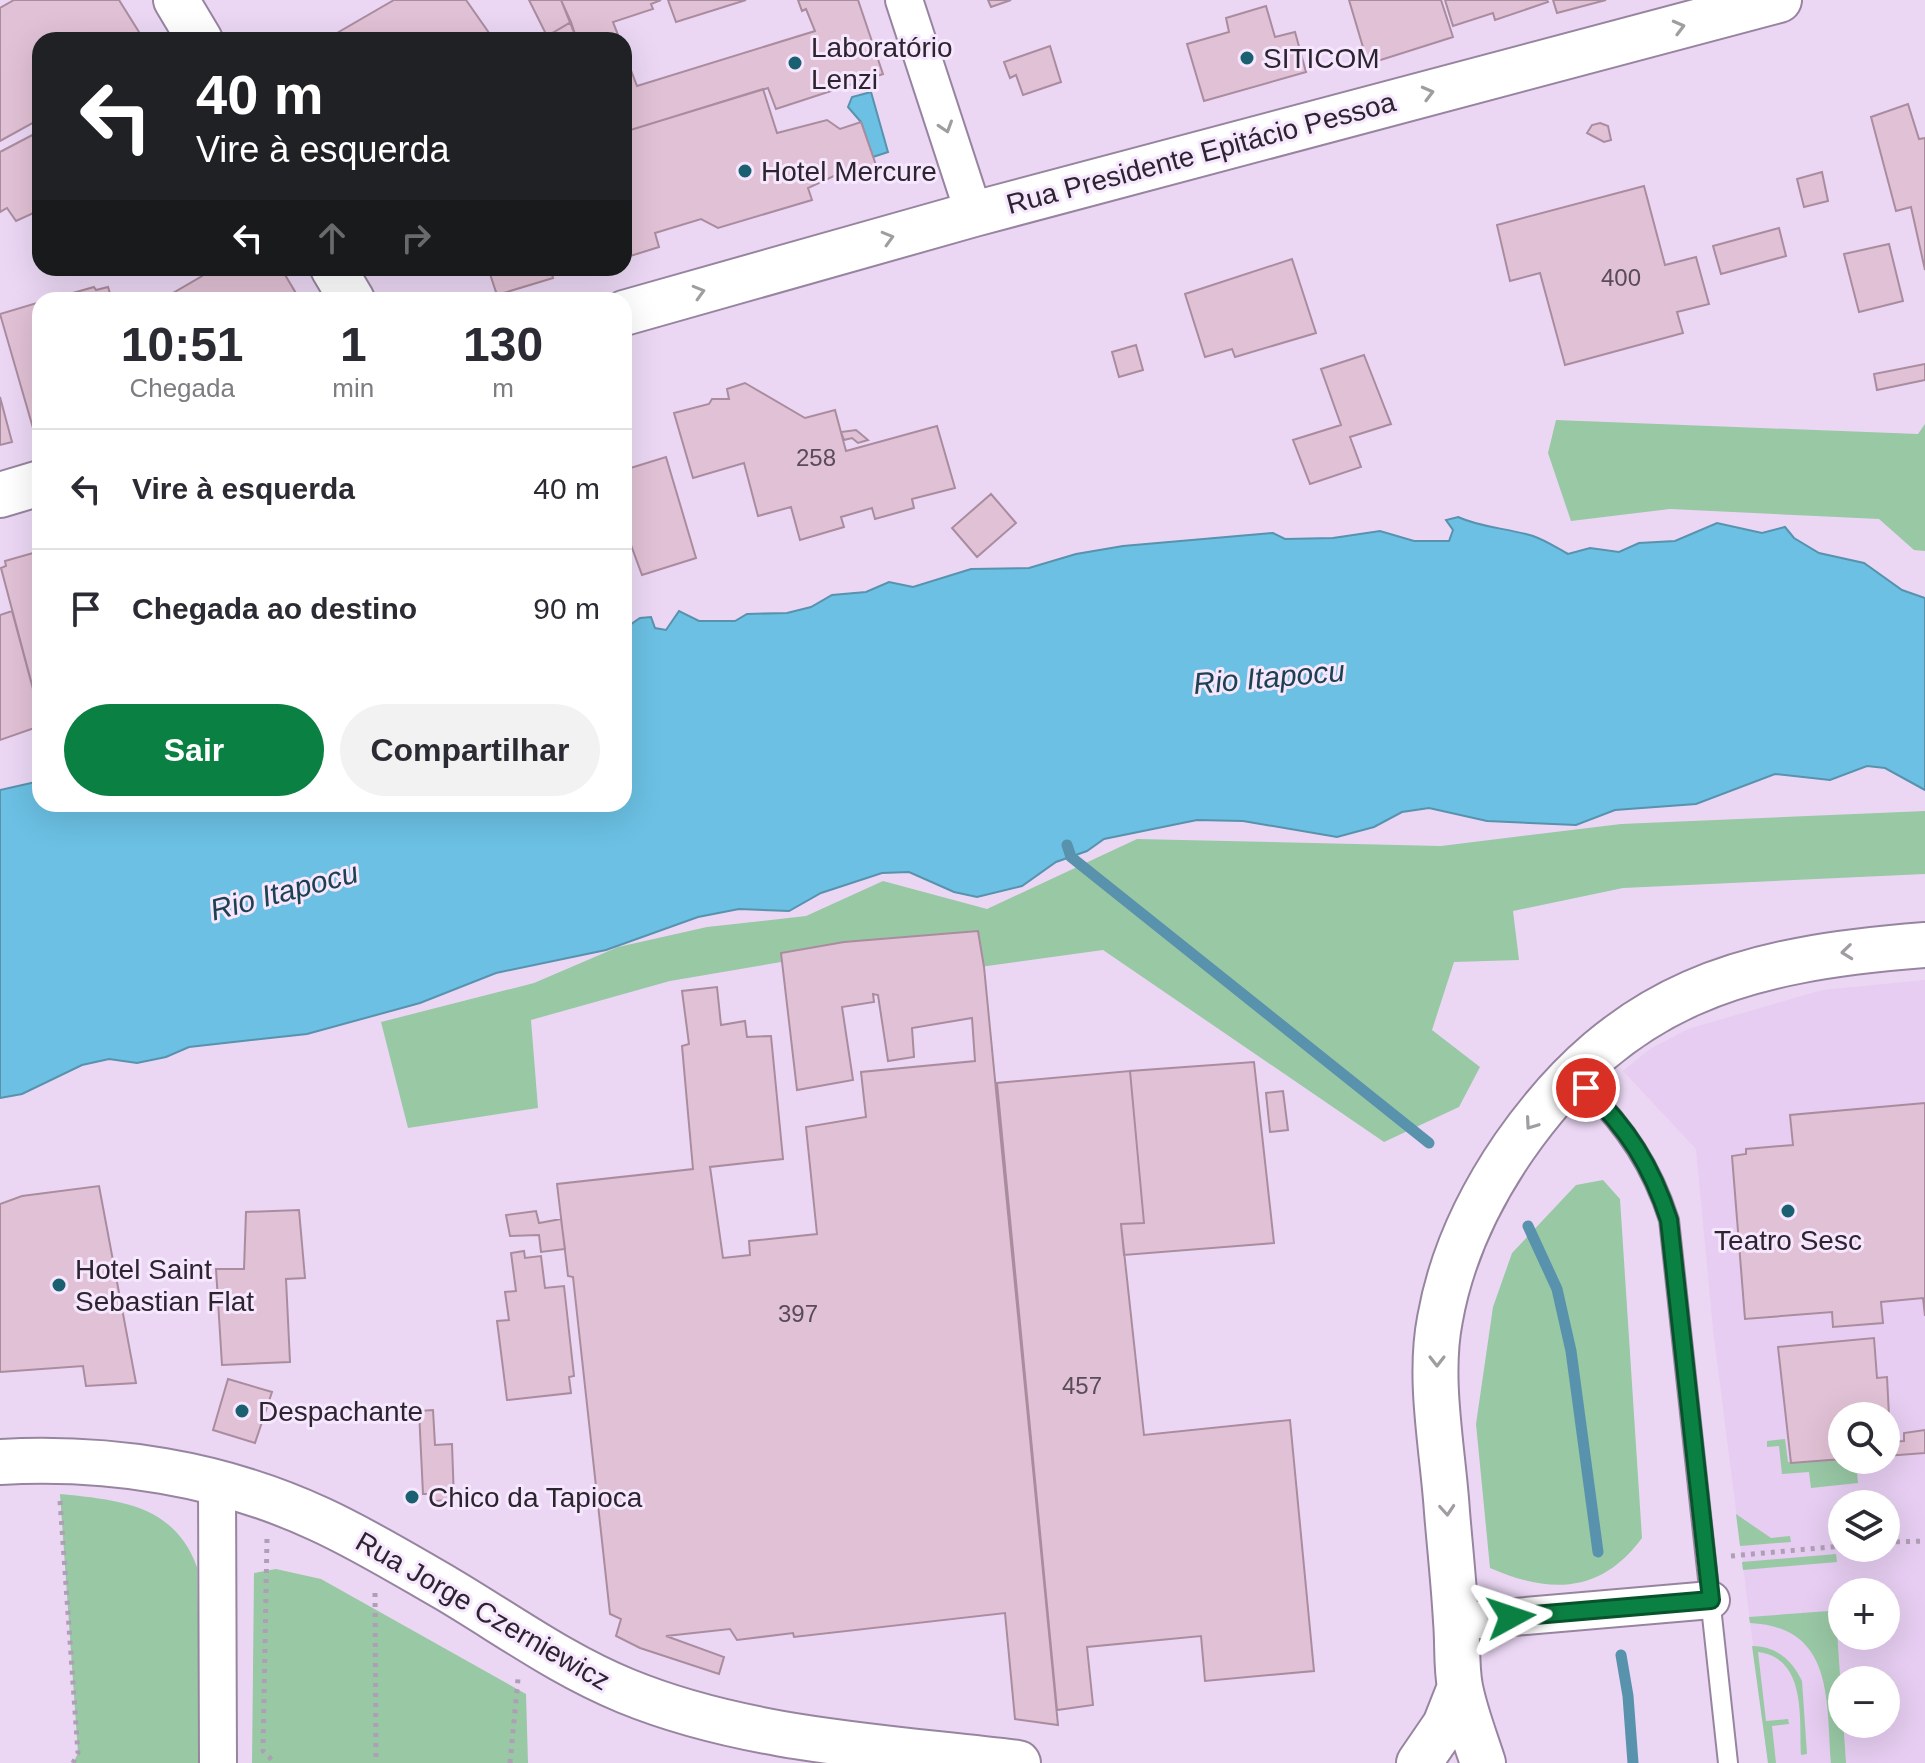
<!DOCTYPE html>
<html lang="pt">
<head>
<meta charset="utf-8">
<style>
	:root { --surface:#fff; --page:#f2f2f3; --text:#2b2b33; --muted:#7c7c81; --line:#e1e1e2; --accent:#0b8043 }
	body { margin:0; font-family:Helvetica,sans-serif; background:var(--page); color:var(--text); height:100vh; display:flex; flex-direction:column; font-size:30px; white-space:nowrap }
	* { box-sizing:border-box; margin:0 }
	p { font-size:26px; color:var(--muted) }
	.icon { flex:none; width:44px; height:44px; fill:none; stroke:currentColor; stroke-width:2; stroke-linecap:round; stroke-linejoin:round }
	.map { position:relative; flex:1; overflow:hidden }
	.sheet { position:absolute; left:32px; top:292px; width:600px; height:520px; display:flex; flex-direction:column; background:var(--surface); border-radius:24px; box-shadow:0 8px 32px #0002 }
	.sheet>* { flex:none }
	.hud { position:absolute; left:32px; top:32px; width:600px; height:244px; border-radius:24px; box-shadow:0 8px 32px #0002; background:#202124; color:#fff; overflow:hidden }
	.tools { position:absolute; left:1828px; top:1402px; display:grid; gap:16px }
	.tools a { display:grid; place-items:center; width:72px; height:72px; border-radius:50%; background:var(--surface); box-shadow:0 8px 32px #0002; font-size:40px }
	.pin { position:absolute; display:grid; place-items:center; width:68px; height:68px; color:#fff; margin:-34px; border:4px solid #fff; border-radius:50%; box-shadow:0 2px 8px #0007 }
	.me { position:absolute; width:88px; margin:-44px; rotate:85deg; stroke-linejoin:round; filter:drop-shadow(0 0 6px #0008) }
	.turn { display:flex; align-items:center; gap:28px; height:168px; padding:0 32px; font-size:36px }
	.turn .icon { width:104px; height:104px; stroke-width:2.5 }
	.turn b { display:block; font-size:56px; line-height:68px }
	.lanes { display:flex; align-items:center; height:76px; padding:0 32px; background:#0003; justify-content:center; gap:40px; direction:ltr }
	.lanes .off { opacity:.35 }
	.eta { display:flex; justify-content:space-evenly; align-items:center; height:136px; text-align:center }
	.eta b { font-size:48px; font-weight:600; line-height:56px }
	.primary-button { display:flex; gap:16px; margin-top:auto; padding:16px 32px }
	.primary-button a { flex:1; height:92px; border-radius:48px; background:var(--accent); color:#fff; font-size:32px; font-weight:600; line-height:92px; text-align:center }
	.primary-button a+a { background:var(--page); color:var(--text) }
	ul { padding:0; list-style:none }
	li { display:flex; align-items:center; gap:24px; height:120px; padding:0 32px; border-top:2px solid var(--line) }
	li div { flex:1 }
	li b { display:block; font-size:30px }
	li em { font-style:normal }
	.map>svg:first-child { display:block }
	.built { fill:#e6cdf1; fill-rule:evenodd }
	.green { fill:#99c8a5 }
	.water { fill:#6bc0e3; stroke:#5892ad; stroke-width:2 }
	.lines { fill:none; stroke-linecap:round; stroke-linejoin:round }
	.stream { stroke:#5892ad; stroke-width:11 }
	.building { fill:#e1c1d5; stroke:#aa8c9f; stroke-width:2 }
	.lane-casing { stroke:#9785a0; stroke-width:22 }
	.street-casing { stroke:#9785a0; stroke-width:40 }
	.secondary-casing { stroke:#9785a0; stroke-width:48 }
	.primary-casing { stroke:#9785a0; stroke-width:48 }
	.highway-casing { stroke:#9785a0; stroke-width:48 }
	.path { stroke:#af9fb6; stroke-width:5; stroke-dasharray:4 6; stroke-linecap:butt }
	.lane { stroke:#fff; stroke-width:18 }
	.street { stroke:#fff; stroke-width:36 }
	.secondary { stroke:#fff; stroke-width:44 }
	.primary { stroke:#fff; stroke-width:44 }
	.highway { stroke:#fff; stroke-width:44 }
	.oneway { stroke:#a09da1 }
	.route-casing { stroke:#07532c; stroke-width:20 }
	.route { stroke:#0b8043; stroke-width:14 }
	.poi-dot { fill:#1a6071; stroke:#f6e6fe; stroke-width:3 }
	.labels { text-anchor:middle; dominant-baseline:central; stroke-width:6; stroke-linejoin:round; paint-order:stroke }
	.number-label { font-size:24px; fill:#594c58 }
	.poi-label { font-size:28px; fill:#2c252f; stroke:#f6e6fe; text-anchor:start }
	.street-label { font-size:28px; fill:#2c252f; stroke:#f6e6fe }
	.water-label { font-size:30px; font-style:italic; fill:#1c4251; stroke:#f6e6fe }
</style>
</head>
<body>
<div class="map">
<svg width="1925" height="1763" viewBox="0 0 1925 1763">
	<rect width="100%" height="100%" fill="#ebd7f4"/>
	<path class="built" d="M 1925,980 L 1925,1763 L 1768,1763 L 1713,1329 L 1696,1149 L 1623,1071 L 1650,1049 L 1688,1029 L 1822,990 ZM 1842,1416 L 1886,1416 L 1886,1460 L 1842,1460 ZM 1842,1504 L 1886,1504 L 1886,1548 L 1842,1548 ZM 1842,1592 L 1886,1592 L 1886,1636 L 1842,1636 ZM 1842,1680 L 1886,1680 L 1886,1724 L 1842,1724 Z"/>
	<path class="green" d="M 1556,420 L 1918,434 L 1925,424 L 1925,551 L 1914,550 L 1879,519 L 1670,509 L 1571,521 L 1548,453 Z
		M 1925,811 L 1925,874 L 1623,888 L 1513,911 L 1519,960 L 1454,962 L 1432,1030 L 1480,1067 L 1459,1107 L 1384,1142 L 1103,950 L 980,967 L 881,945 L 670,981 L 531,1020 L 538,1108 L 408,1128 L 381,1022 L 534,983 L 618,947 L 707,927 L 806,916 L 883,881 L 987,909 L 1137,839 L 1441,846 L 1621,824 Z
		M 1603,1180 L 1620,1199 L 1642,1538 C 1601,1594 1549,1594 1490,1568 L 1476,1424 L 1493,1307 L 1512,1253 L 1576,1185 Z
		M 1785,1439 L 1788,1462 L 1842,1457 L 1856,1460 L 1858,1483 L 1811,1488 L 1809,1472 L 1782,1474 L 1779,1446 L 1767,1447 L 1767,1441 Z
		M 60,1494 C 119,1500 174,1504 197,1567 L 201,1763 L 73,1763 L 78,1753 Z
		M 1736,1514 L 1771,1538 L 1790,1536 L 1791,1542 L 1740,1546 Z
		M 1836,1554 L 1837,1562 L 1743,1570 L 1742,1562 Z
		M 276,1569 L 321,1579 L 526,1694 L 528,1763 L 252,1763 L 254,1573 Z
		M 1842,1610 L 1842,1630 L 1837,1631 L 1846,1763 L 1831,1763 C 1826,1699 1834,1627 1750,1623 L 1749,1617 Z
		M 1752,1646 C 1776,1646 1792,1660 1802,1681 L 1807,1754 L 1801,1755 C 1799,1719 1807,1658 1758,1652 L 1766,1721 L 1788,1719 L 1789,1724 L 1772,1726 L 1776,1763 L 1768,1763 Z"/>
	<path class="water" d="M 871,92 L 888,152 L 873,157 L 861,122 L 848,107 L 852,97 Z
		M 1458,517 C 1482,528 1507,528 1533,536 C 1545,540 1557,548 1568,554 L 1590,548 L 1619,552 L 1639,543 L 1675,541 L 1717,523 L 1762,533 L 1785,527 L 1794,538 L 1819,553 L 1864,563 L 1902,590 L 1925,598 L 1925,790 L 1885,768 L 1867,766 L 1830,780 L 1775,774 L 1696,804 L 1615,810 L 1576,825 L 1487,821 L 1429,808 L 1402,812 L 1374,827 L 1337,837 L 1243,821 L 1197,820 L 1104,839 L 1087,851 L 1056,862 L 1022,886 L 977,897 L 954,892 L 909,872 L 882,873 L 821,893 L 789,911 L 739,909 L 698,917 L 606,950 L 496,973 L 420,1003 L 307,1034 L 189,1047 L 166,1057 L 137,1063 L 109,1059 L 82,1065 L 22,1094 L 0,1098 L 0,790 L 40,781 L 40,804 L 624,804 L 624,629 L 640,618 L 651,617 L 655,628 L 666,630 L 679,611 L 699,621 L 735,621 L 747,614 L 787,613 L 811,607 L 832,595 L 866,592 L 889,582 L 913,587 L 971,569 L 1029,568 L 1076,554 L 1123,546 L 1273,533 L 1285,539 L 1333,538 L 1380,531 L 1414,541 L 1449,541 L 1453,530 L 1446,520 Z"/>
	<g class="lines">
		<path class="stream" d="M 1067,845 L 1071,857 L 1429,1143
			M 1528,1226 L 1557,1289 L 1571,1351 L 1598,1552
			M 1621,1655 L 1628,1696 L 1633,1763"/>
	</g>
	<path class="building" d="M 14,0 L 119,0 L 144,40 L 40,40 L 40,119 L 0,141 L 0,8 Z
		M 394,0 L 466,0 L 494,40 L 325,40 Z
		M 529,0 L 561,0 L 571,22 L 547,36 Z
		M 561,0 L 661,0 L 651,4 L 653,9 L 613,22 L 620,40 L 577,40 Z
		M 668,0 L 746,0 L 676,22 Z
		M 798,0 L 858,0 L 883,74 L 776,109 L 768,88 L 624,132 L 624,52 L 637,86 L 815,31 L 806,9 L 802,11 Z
		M 988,0 L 1011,0 L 991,7 Z
		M 1349,0 L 1441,0 L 1453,37 L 1368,64 Z
		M 1445,0 L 1547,0 L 1548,2 L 1495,20 L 1493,13 L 1453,26 Z
		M 1553,0 L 1606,0 L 1557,13 Z
		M 1266,6 L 1275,37 L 1295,32 L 1306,72 L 1204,101 L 1187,44 L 1229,32 L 1226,18 Z
		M 571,22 L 577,40 L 539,40 L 547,36 Z
		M 1050,46 L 1061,82 L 1023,95 L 1016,75 L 1010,78 L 1004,62 Z
		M 763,89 L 777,133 L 827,120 L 840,129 L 861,122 L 877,168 L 855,175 L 836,175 L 808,188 L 812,200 L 718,228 L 701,219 L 655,233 L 659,247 L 624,258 L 624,132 Z
		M 1908,104 L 1919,139 L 1925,138 L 1925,270 L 1911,207 L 1896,211 L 1871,117 Z
		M 1600,123 L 1608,126 L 1611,140 L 1604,142 L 1587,133 L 1592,125 Z
		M 40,131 L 40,210 L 16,221 L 7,208 L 0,212 L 0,152 Z
		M 1822,172 L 1828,201 L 1804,207 L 1797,179 Z
		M 1644,186 L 1665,265 L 1696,257 L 1709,304 L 1677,312 L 1683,333 L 1565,365 L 1540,273 L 1510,281 L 1497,225 Z
		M 1779,228 L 1786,256 L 1721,274 L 1713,246 Z
		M 1889,244 L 1903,301 L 1859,312 L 1844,254 Z
		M 1292,259 L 1316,333 L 1235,357 L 1232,349 L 1205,357 L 1185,294 Z
		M 198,268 L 281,268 L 300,300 L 161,300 L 202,276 Z
		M 488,268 L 550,268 L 553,278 L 497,295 Z
		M 94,287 L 96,290 L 108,287 L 112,300 L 48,300 Z
		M 40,302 L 40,433 L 35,435 L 0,314 Z
		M 1136,345 L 1143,370 L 1119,377 L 1112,352 Z
		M 1364,355 L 1391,424 L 1350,437 L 1361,467 L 1310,484 L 1293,440 L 1341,425 L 1321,369 Z
		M 1925,364 L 1925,380 L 1877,390 L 1874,374 Z
		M 745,383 L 805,418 L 835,410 L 846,451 L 937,426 L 955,488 L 912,499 L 914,508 L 875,519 L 872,508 L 841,517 L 844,527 L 800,540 L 791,507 L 758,516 L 744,463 L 693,478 L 674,413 L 709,404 L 712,399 L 729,399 L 727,389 Z
		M 0,397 L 12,442 L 0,445 Z
		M 856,430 L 868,440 L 858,443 L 852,438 L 844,440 L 841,432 Z
		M 666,457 L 696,558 L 642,575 L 624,526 L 624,470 Z
		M 991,494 L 1016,523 L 977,557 L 952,528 Z
		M 40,551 L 40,715 L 1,568 L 6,566 L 5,561 Z
		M 12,611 L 40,715 L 40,726 L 0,740 L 0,615 Z
		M 978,931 L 984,967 L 1058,1725 L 1015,1719 L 1005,1613 L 794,1637 L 793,1633 L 737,1640 L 730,1629 L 666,1636 L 724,1657 L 719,1674 L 640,1648 L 616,1636 L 621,1619 L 610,1614 L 573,1277 L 568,1276 L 557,1184 L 693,1169 L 682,1046 L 689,1044 L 682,991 L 717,987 L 721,1025 L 745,1021 L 747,1037 L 771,1036 L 783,1159 L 710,1167 L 723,1258 L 750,1255 L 749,1241 L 817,1234 L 806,1127 L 866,1117 L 861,1072 L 975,1061 L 972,1018 L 912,1028 L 914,1057 L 888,1061 L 878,995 L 873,994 L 874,1002 L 842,1007 L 853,1080 L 797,1090 L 781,953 L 844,942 Z
		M 1254,1062 L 1274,1243 L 1124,1255 L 1121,1224 L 1144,1223 L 1130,1071 Z
		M 1130,1071 L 1144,1223 L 1121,1224 L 1144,1435 L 1290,1420 L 1314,1671 L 1205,1681 L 1201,1636 L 1087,1647 L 1093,1705 L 1057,1710 L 997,1083 Z
		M 1283,1091 L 1288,1130 L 1270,1132 L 1266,1093 Z
		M 1925,1103 L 1925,1316 L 1923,1298 L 1881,1302 L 1883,1323 L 1833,1327 L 1832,1312 L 1745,1319 L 1732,1156 L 1746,1154 L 1746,1149 L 1793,1145 L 1790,1115 Z
		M 99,1186 L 136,1383 L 86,1386 L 83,1366 L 0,1372 L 0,1204 L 22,1196 Z
		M 299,1210 L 305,1278 L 286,1279 L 290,1362 L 222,1365 L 216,1269 L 244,1269 L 246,1212 Z
		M 536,1211 L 539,1223 L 561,1219 L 565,1249 L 541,1252 L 539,1235 L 510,1236 L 506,1215 Z
		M 524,1251 L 525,1258 L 541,1256 L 545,1288 L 564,1286 L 574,1376 L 569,1377 L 571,1393 L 507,1400 L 497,1321 L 509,1320 L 505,1292 L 516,1291 L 511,1253 Z
		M 1874,1338 L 1877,1378 L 1887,1377 L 1890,1435 L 1886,1436 L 1886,1416 L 1842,1416 L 1842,1459 L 1791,1463 L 1778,1347 Z
		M 228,1379 L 272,1392 L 255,1443 L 213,1430 Z
		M 433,1410 L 435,1445 L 452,1444 L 454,1500 L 433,1501 L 432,1494 L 423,1494 L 419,1411 Z
		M 1925,1430 L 1925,1453 L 1886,1456 L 1886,1442 L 1904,1441 L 1904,1433 Z"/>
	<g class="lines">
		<g class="lane-casing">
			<path id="lane" d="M 1586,1088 C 1626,1128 1652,1167 1669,1220 L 1728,1763"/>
		</g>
		<g class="street-casing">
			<path id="street" d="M 904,0 L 974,214
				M 217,1484 L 218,1763
				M 1456,1622 L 1711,1600"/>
		</g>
		<g class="secondary-casing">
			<path id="secondary" d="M 0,1462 C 109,1456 220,1473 319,1519 C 363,1539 405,1565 447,1589 C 506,1624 562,1665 626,1691 C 748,1741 888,1747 1018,1763
				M 1419,1763 L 1445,1725 L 1460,1687
				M 1483,1763 C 1475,1738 1465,1713 1460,1687 C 1456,1666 1458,1643 1456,1621 C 1454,1585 1450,1548 1447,1512 C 1443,1450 1428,1380 1440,1319 C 1451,1257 1479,1198 1514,1147 C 1623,991 1744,959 1925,945"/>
		</g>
		<g class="primary-casing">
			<path id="primary" d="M 176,0 L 200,40
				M 333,268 L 352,300"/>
		</g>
		<g class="highway-casing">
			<path id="highway" d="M 624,313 L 974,214 L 1779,0
				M 0,495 L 40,483"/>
		</g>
		<path class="path" d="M 60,1501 L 78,1753 L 73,1763
			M 267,1539 L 263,1751 L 275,1763
			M 1886,1542 L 1925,1541
			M 1731,1556 L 1842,1546
			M 375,1593 L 376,1763
			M 510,1763 L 518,1679"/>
		<use href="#lane" class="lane"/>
		<use href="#street" class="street"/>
		<use href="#secondary" class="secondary"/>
		<use href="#primary" class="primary"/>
		<use href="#highway" class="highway"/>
	</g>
	<defs><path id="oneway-chevron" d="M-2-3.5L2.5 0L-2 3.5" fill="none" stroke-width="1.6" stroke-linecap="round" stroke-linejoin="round" transform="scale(2)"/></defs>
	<g class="oneway">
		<use href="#oneway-chevron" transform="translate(1679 27) rotate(-15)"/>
		<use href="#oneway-chevron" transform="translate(1428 93) rotate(-15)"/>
		<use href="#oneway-chevron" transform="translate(946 127) rotate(72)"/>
		<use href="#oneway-chevron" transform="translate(888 238) rotate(-16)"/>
		<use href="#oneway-chevron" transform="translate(699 292) rotate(-16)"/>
		<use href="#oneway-chevron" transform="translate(1847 952) rotate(174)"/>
		<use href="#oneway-chevron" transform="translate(1531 1124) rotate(125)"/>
		<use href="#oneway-chevron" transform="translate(1437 1361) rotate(90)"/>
		<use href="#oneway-chevron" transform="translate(1447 1510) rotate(86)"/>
	</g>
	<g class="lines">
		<g class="route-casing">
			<path id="route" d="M 1511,1617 L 1711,1600 L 1669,1220 C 1651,1165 1628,1129 1586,1088"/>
		</g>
		<use href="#route" class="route"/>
	</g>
	<g class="poi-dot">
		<circle cx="1247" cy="58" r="8"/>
		<circle cx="795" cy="63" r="8"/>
		<circle cx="745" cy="171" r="8"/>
		<circle cx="1788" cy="1211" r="8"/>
		<circle cx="59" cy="1285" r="8"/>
		<circle cx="242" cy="1411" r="8"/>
		<circle cx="412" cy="1497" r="8"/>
	</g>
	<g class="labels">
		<g class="number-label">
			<text x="1621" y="277">400</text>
			<text x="816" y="457">258</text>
			<text x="798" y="1313">397</text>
			<text x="1082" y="1385">457</text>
		</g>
		<g class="poi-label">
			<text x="811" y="47">Laboratório<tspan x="811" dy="32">Lenzi</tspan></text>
			<text x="1263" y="58">SITICOM</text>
			<text x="761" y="171">Hotel Mercure</text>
			<text x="1788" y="1240" text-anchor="middle">Teatro Sesc</text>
			<text x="75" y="1269">Hotel Saint<tspan x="75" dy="32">Sebastian Flat</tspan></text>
			<text x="258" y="1411">Despachante</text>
			<text x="428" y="1497">Chico da Tapioca</text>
		</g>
		<g class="street-label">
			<text transform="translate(1201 153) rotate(-15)">Rua Presidente Epitácio Pessoa</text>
			<text transform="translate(483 1611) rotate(30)">Rua Jorge Czerniewicz</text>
		</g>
		<g class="water-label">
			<text transform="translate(1269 677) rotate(-5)">Rio Itapocu</text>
			<text transform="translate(284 891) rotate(-15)">Rio Itapocu</text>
		</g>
	</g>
</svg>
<div class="tools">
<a><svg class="icon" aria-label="search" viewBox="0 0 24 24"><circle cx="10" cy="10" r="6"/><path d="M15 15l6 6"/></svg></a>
<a><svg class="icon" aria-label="layers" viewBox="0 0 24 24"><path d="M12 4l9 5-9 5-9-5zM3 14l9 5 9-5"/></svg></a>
<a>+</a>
<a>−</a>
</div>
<div class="pin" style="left:1586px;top:1088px;background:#d93025"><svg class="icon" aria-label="arrive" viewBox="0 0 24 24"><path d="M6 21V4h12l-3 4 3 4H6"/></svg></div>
<svg class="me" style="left:1511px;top:1617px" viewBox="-20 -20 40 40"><path d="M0-17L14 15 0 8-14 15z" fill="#0b8043" stroke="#fff" stroke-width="4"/></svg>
<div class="hud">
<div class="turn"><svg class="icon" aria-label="left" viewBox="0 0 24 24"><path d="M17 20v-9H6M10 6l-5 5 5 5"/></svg><div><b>40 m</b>Vire à esquerda</div></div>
<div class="lanes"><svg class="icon" aria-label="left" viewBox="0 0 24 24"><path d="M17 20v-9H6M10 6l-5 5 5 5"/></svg><svg class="icon off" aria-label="ahead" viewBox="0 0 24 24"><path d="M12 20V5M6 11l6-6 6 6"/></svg><svg class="icon off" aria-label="right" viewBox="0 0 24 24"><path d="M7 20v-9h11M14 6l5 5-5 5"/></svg></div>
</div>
<section class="sheet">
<div class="eta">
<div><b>10:51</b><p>Chegada</p></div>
<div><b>1</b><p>min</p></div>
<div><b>130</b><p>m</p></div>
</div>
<ul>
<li><svg class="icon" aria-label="left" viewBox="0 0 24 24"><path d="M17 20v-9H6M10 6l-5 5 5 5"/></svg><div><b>Vire à esquerda</b></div><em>40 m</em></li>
<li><svg class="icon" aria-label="arrive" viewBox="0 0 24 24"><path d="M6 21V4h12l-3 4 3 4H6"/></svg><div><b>Chegada ao destino</b></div><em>90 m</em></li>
</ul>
<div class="primary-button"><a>Sair</a><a>Compartilhar</a></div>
</section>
</div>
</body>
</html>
